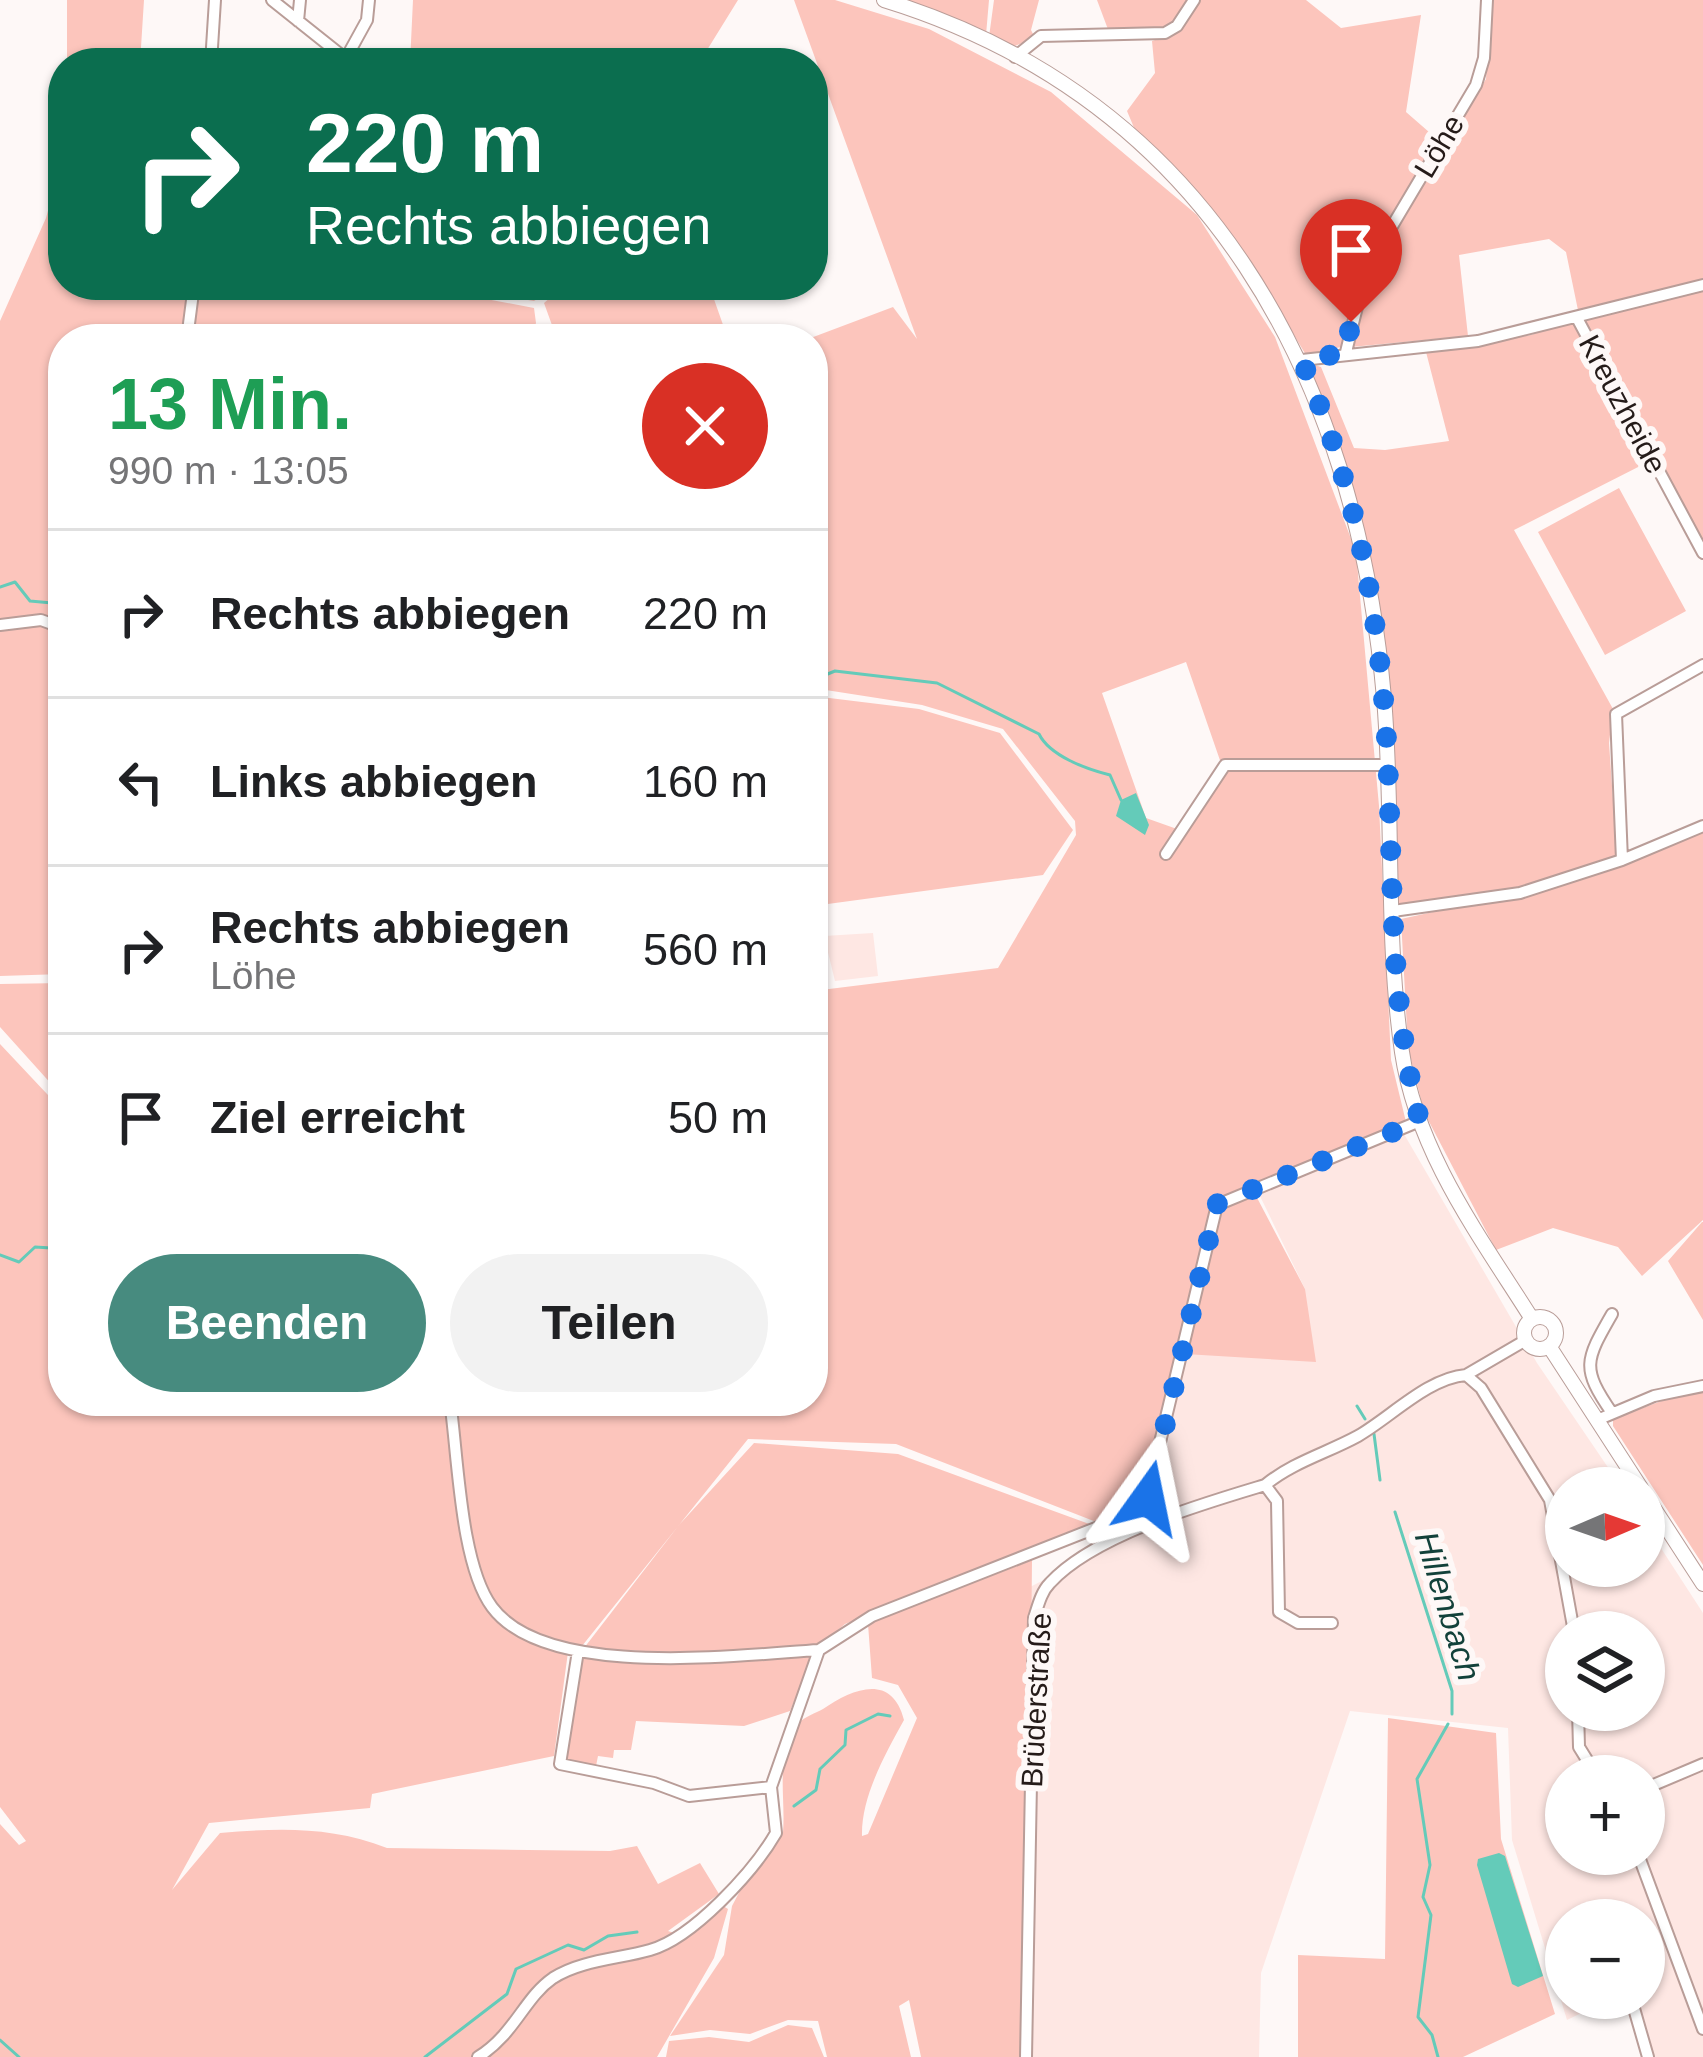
<!DOCTYPE html>
<html lang="de">
<head>
<meta charset="utf-8">
<style>
	:root { --surface:#fff; --page:#f2f2f2; --text:#202124; --muted:#757577; --line:#e0e0e0; --accent:#478b7f }
	body { margin:0; font-family:Helvetica,sans-serif; background:var(--page); color:var(--text); height:100vh; display:flex; flex-direction:column; font-size:45px; white-space:nowrap }
	* { box-sizing:border-box; margin:0 }
	p { font-size:39px; color:var(--muted) }
	.icon { flex:none; width:66px; height:66px; fill:none; stroke:currentColor; stroke-width:2; stroke-linecap:round; stroke-linejoin:round }
	.map { position:relative; flex:1; overflow:hidden }
	.details { position:absolute; left:48px; top:324px; width:780px; height:1092px; display:flex; flex-direction:column; background:var(--surface); border-radius:48px; box-shadow:0 3px 9px #0004 }
	.details>* { flex:none }
	.hud { position:absolute; left:48px; top:48px; width:780px; height:252px; border-radius:48px; box-shadow:0 3px 9px #0004; background:#0b6e4f; color:#fff; overflow:hidden }
	.needle { width:78px; rotate:88deg }
	.buttons { position:absolute; left:1545px; top:1467px; display:grid; gap:24px }
	.buttons a { display:grid; place-items:center; width:120px; height:120px; border-radius:50%; background:var(--surface); box-shadow:0 3px 9px #0004; font-size:60px }
	.pin { position:absolute; display:grid; place-items:center; width:102px; height:102px; color:#fff; margin:-123px -51px; border-radius:50% 50% 50% 0; rotate:-45deg; box-shadow:0 0 12px #0007 }
	.pin .icon { rotate:45deg }
	.me { position:absolute; width:132px; margin:-66px; rotate:12deg; stroke-linejoin:round; filter:drop-shadow(0 0 9px #0008) }
	.turn { display:flex; align-items:center; gap:42px; height:252px; padding:0 60px; font-size:54px }
	.turn .icon { width:156px; height:156px; stroke-width:2.5 }
	.turn b { display:block; font-size:84px; line-height:102px }
	.round { display:grid; place-items:center; flex:none; width:126px; height:126px; border-radius:63px; background:var(--page) }
	.headline { display:flex; align-items:center; justify-content:space-between; height:204px; padding:0 60px }
	h1 { font-size:72px; font-weight:700; line-height:90px; color:#1e9e55 }
	.button { display:flex; gap:24px; margin-top:auto; padding:24px 60px }
	.button a { flex:1; height:138px; border-radius:72px; background:var(--accent); color:#fff; font-size:48px; font-weight:700; line-height:138px; text-align:center }
	.button a+a { background:var(--page); color:var(--text) }
	ul { padding:0; list-style:none }
	li { display:flex; align-items:center; gap:36px; height:168px; padding:0 60px; border-top:3px solid var(--line) }
	li div { flex:1 }
	li b { display:block; font-size:45px }
	li em { font-style:normal }
	.map>svg:first-child { display:block }
	.built { fill:#fee7e3; fill-rule:evenodd }
	.green { fill:#fcc5bc; fill-rule:evenodd }
	.water { fill:#64cbb9 }
	.lines { fill:none; stroke-linecap:round; stroke-linejoin:round }
	.stream { stroke:#64cbb9; stroke-width:3 }
	.minor-casing { stroke:#b99d98; stroke-width:14 }
	.secondary-casing { stroke:#b99d98; stroke-width:16 }
	.minor { stroke:#fff; stroke-width:10 }
	.secondary { stroke:#fff; stroke-width:14 }
	.route { stroke:#1a73e8; stroke-width:21; stroke-dasharray:0 37.8 }
	.labels { text-anchor:middle; dominant-baseline:central; stroke-width:12; stroke-linejoin:round; paint-order:stroke }
	.street-label { font-size:30px; fill:#251b19; stroke:#fef8f7 }
	.water-label { font-size:33px; font-style:italic; fill:#12413a; stroke:#fef8f7 }
</style>
</head>
<body>
<div class="map">
<svg width="1703" height="2057" viewBox="0 0 1703 2057">
	<rect width="100%" height="100%" fill="#fef8f7"/>
	<path class="built" d="M 873,933 L 878,976 L 835,981 L 824,936 Z
		M 1404,1134 L 1537,1363 L 1622,1488 L 1566,1488 L 1566,1566 L 1644,1566 L 1644,1522 L 1703,1613 L 1703,2057 L 1651,2057 L 1634,1998 L 1644,1998 L 1644,1920 L 1566,1920 L 1566,1998 L 1612,1998 L 1567,2020 L 1512,1840 L 1508,1728 L 1350,1711 L 1261,1973 L 1259,2057 L 1029,2057 L 1030,1587 L 1152,1525 L 1185,1354 L 1305,1289 L 1259,1194 ZM 1566,1632 L 1644,1632 L 1644,1710 L 1566,1710 ZM 1566,1776 L 1644,1776 L 1644,1854 L 1566,1854 Z"/>
	<path class="green" d="M 67,0 L 144,0 L 140,63 L 67,63 Z
		M 413,0 L 738,0 L 699,63 L 410,63 Z
		M 794,0 L 835,0 L 929,29 L 1051,92 L 1197,215 L 1275,337 L 1356,552 L 1379,806 L 1391,1060 L 1406,1122 L 1254,1192 L 1305,1289 L 1316,1362 L 1185,1354 L 1144,1509 L 1104,1525 L 896,1444 L 748,1439 L 578,1651 L 568,1652 L 554,1756 L 372,1794 L 370,1808 L 209,1823 L 172,1890 L 220,1833 C 278,1828 331,1826 387,1848 L 610,1851 L 637,1846 L 658,1884 L 700,1863 L 719,1894 L 668,1931 L 684,1936 L 720,1904 L 728,1909 L 714,1958 L 657,2057 L 0,2057 L 0,1824 L 19,1845 L 26,1841 L 0,1807 L 0,1044 L 63,1111 L 63,1401 L 813,1401 L 813,991 L 998,968 L 1076,835 L 1075,821 L 1003,729 L 922,705 L 813,688 L 813,339 L 808,339 L 893,307 L 917,339 ZM 1186,662 L 1223,769 L 1177,829 L 1146,818 L 1102,693 Z
		M 899,0 L 989,0 L 986,35 Z
		M 994,0 L 1039,0 L 1031,30 L 1035,38 L 1012,47 L 989,37 Z
		M 1097,0 L 1189,0 L 1168,27 L 1109,32 Z
		M 1200,0 L 1306,0 L 1341,28 L 1421,15 L 1406,112 L 1437,139 L 1361,269 L 1341,347 L 1306,355 L 1246,256 L 1135,130 L 1127,111 L 1155,73 L 1152,41 L 1178,32 Z
		M 1490,0 L 1703,0 L 1703,540 L 1582,321 L 1667,298 L 1579,315 L 1566,252 L 1549,239 L 1459,255 L 1468,336 L 1351,347 L 1371,272 L 1486,79 Z
		M 63,127 L 63,285 L 191,285 L 183,339 L 63,339 L 63,974 L 0,976 L 0,321 L 46,218 L 60,166 Z
		M 198,285 L 412,285 L 534,308 L 536,323 L 530,339 L 189,339 Z
		M 436,285 L 559,285 L 534,301 Z
		M 565,285 L 709,285 L 728,339 L 557,339 L 544,303 Z
		M 1572,320 L 1648,462 L 1514,530 L 1613,709 L 1609,743 L 1617,857 L 1547,883 L 1398,906 C 1390,720 1389,532 1305,362 L 1321,367 L 1354,448 L 1385,450 L 1449,441 L 1426,352 L 1531,335 Z
		M 1619,488 L 1686,611 L 1605,655 L 1538,532 Z
		M 813,696 L 919,709 L 1000,733 L 1073,830 L 1043,875 L 813,906 Z
		M 1703,826 L 1703,1220 L 1642,1276 L 1618,1247 L 1553,1228 L 1496,1250 L 1424,1112 L 1408,1047 L 1401,919 L 1551,886 Z
		M 63,983 L 63,1097 L 0,1027 L 0,984 Z
		M 1702,1222 L 1703,1222 L 1703,1320 L 1668,1261 Z
		M 1691,1390 L 1703,1391 L 1703,1565 L 1613,1426 L 1613,1419 Z
		M 754,1443 L 898,1454 L 1092,1525 L 845,1624 L 818,1647 L 698,1654 L 584,1648 L 679,1525 Z
		M 1032,1560 L 1027,2057 L 921,2057 L 909,2000 L 899,2006 L 911,2057 L 827,2057 L 818,2021 L 788,2020 L 750,2034 L 710,2030 L 670,2036 L 724,1955 L 732,1906 L 742,1887 L 783,1832 C 786,1795 774,1757 799,1723 C 804,1717 816,1713 823,1709 C 852,1689 892,1672 904,1720 C 886,1753 861,1796 862,1836 L 868,1834 L 917,1718 L 898,1685 L 872,1678 L 868,1624 Z
		M 814,1654 L 790,1711 L 744,1726 L 636,1721 L 631,1750 L 614,1750 L 613,1758 L 598,1756 L 595,1771 L 562,1762 L 581,1655 Z
		M 1388,1718 L 1496,1733 L 1501,1839 L 1555,2014 L 1463,2057 L 1298,2057 L 1298,1955 L 1385,1959 Z
		M 788,2025 L 812,2028 L 824,2057 L 666,2057 L 669,2041 L 709,2037 L 749,2042 Z"/>
	<path class="water" d="M 1136,793 L 1149,825 L 1145,835 L 1116,816 L 1121,800 Z
		M 1499,1853 L 1505,1856 L 1543,1976 L 1518,1987 L 1512,1984 L 1477,1865 L 1478,1859 Z"/>
	<g class="lines">
		<path class="stream" d="M 0,587 L 15,582 L 30,601 L 63,604
			M 813,680 L 835,671 L 937,683 L 1039,734 C 1050,756 1086,769 1110,775 L 1121,800
			M 0,1255 L 19,1262 L 35,1247 L 51,1248
			M 1357,1406 L 1365,1419
			M 1374,1434 L 1380,1480
			M 1395,1512 L 1452,1691 L 1452,1714
			M 794,1806 L 816,1790 L 820,1769 L 845,1745 L 846,1730 L 878,1714 L 890,1716
			M 0,2040 L 19,2057
			M 425,2057 L 507,1994 L 516,1969 L 568,1945 L 584,1950 L 608,1936 L 637,1932
			M 1438,2057 L 1432,2035 L 1418,2017 L 1431,1915 L 1423,1897 L 1430,1865 L 1417,1779 L 1448,1724"/>
		<g class="minor-casing">
			<path id="minor" d="M 272,0 L 346,59 L 377,63
				M 298,21 L 300,0
				M 1015,57 L 1041,36 L 1165,33 L 1177,26 L 1194,0
				M 345,60 L 367,20 L 369,0
				M 211,63 L 215,0
				M 1577,318 L 1703,553
				M 187,339 L 194,285
				M 1346,352 L 1366,270 L 1476,85 L 1484,58 L 1487,0
				M 1302,360 L 1478,341 L 1703,285
				M 0,625 L 41,620 L 63,628
				M 1166,854 L 1225,765 L 1388,765
				M 1622,860 L 1703,826
				M 1393,911 L 1520,893 L 1622,860 L 1616,714 L 1703,665
				M 1612,1314 C 1585,1361 1581,1368 1612,1413
				M 1466,1375 L 1526,1340
				M 450,1401 C 458,1455 460,1564 492,1607 C 546,1680 738,1655 819,1650
				M 1597,1420 L 1654,1396 L 1703,1386
				M 1332,1623 L 1298,1623 L 1279,1612 L 1277,1501 L 1265,1485 C 1293,1462 1327,1453 1358,1436 C 1391,1417 1428,1378 1466,1375 L 1481,1388 L 1550,1500 L 1574,1632
				M 578,1651 L 560,1764 L 654,1783 L 689,1796 L 771,1787
				M 1578,1710 L 1579,1747 L 1597,1776
				M 1644,1789 L 1703,1764
				M 1638,1854 L 1703,2029
				M 1631,1998 L 1648,2057
				M 478,2057 C 515,2034 524,1998 553,1978 C 581,1960 619,1959 650,1950 C 693,1938 754,1871 776,1833 L 771,1787 L 819,1650 L 872,1616 L 1144,1509 L 1217,1205 L 1420,1121
				M 1026,2057 L 1034,1618 C 1038,1606 1041,1592 1050,1583 C 1094,1535 1202,1504 1265,1485"/>
		</g>
		<g class="secondary-casing">
			<path id="secondary" d="M 884,0 C 1209,100 1356,378 1384,698 C 1394,815 1385,936 1402,1052 C 1417,1153 1479,1235 1532,1319
				M1524 1333a16 16 0 1 1 32 0a16 16 0 1 1-32 0Z
				M 1549,1346 L 1641,1488
				M 1644,1493 L 1703,1584"/>
		</g>
		<use href="#minor" class="minor"/>
		<use href="#secondary" class="secondary"/>
	</g>
	<g class="lines">
		<path class="route" d="M 1148,1498 L 1217,1204 L 1420,1121 C 1390,1006 1393,887 1388,768 C 1382,626 1358,492 1302,361 L 1346,352 L 1351,322"/>
	</g>
	<g class="labels">
		<g class="street-label">
			<text transform="translate(1439 146) rotate(-59)">Löhe</text>
			<text transform="translate(1623 404) rotate(62)">Kreuzheide</text>
			<text transform="translate(1036 1700) rotate(-87)">Brüderstraße</text>
		</g>
		<g class="water-label">
			<text transform="translate(1448 1606) rotate(73)">Hillenbach</text>
		</g>
	</g>
</svg>
<div class="buttons">
<a><svg class="needle" viewBox="-14 -14 28 28"><path d="M0-13l5 13h-10z" fill="#e53935"/><path d="M0 13l5-13h-10z" fill="#757577"/></svg></a>
<a><svg class="icon" aria-label="layers" viewBox="0 0 24 24"><path d="M12 4l9 5-9 5-9-5zM3 14l9 5 9-5"/></svg></a>
<a>+</a>
<a>−</a>
</div>
<div class="pin" style="left:1351px;top:322px;background:#d93025"><svg class="icon" aria-label="arrive" viewBox="0 0 24 24"><path d="M6 21V4h12l-3 4 3 4H6"/></svg></div>
<svg class="me" style="left:1148px;top:1498px" viewBox="-20 -20 40 40"><path d="M0-17L14 15 0 8-14 15z" fill="#1a73e8" stroke="#fff" stroke-width="4"/></svg>
<div class="hud">
<div class="turn"><svg class="icon" aria-label="right" viewBox="0 0 24 24"><path d="M7 20v-9h11M14 6l5 5-5 5"/></svg><div><b>220 m</b>Rechts abbiegen</div></div>
</div>
<section class="details">
<div class="headline"><div><h1>13 Min.</h1><p>990 m · 13:05</p></div><a class="round" style="background:#d93025;color:#fff"><svg class="icon" aria-label="close" viewBox="0 0 24 24"><path d="M6 6l12 12M18 6L6 18"/></svg></a></div>
<ul>
<li><svg class="icon" aria-label="right" viewBox="0 0 24 24"><path d="M7 20v-9h11M14 6l5 5-5 5"/></svg><div><b>Rechts abbiegen</b></div><em>220 m</em></li>
<li><svg class="icon" aria-label="left" viewBox="0 0 24 24"><path d="M17 20v-9H6M10 6l-5 5 5 5"/></svg><div><b>Links abbiegen</b></div><em>160 m</em></li>
<li><svg class="icon" aria-label="right" viewBox="0 0 24 24"><path d="M7 20v-9h11M14 6l5 5-5 5"/></svg><div><b>Rechts abbiegen</b><p>Löhe</p></div><em>560 m</em></li>
<li><svg class="icon" aria-label="arrive" viewBox="0 0 24 24"><path d="M6 21V4h12l-3 4 3 4H6"/></svg><div><b>Ziel erreicht</b></div><em>50 m</em></li>
</ul>
<div class="button"><a>Beenden</a><a>Teilen</a></div>
</section>
</div>
</body>
</html>
